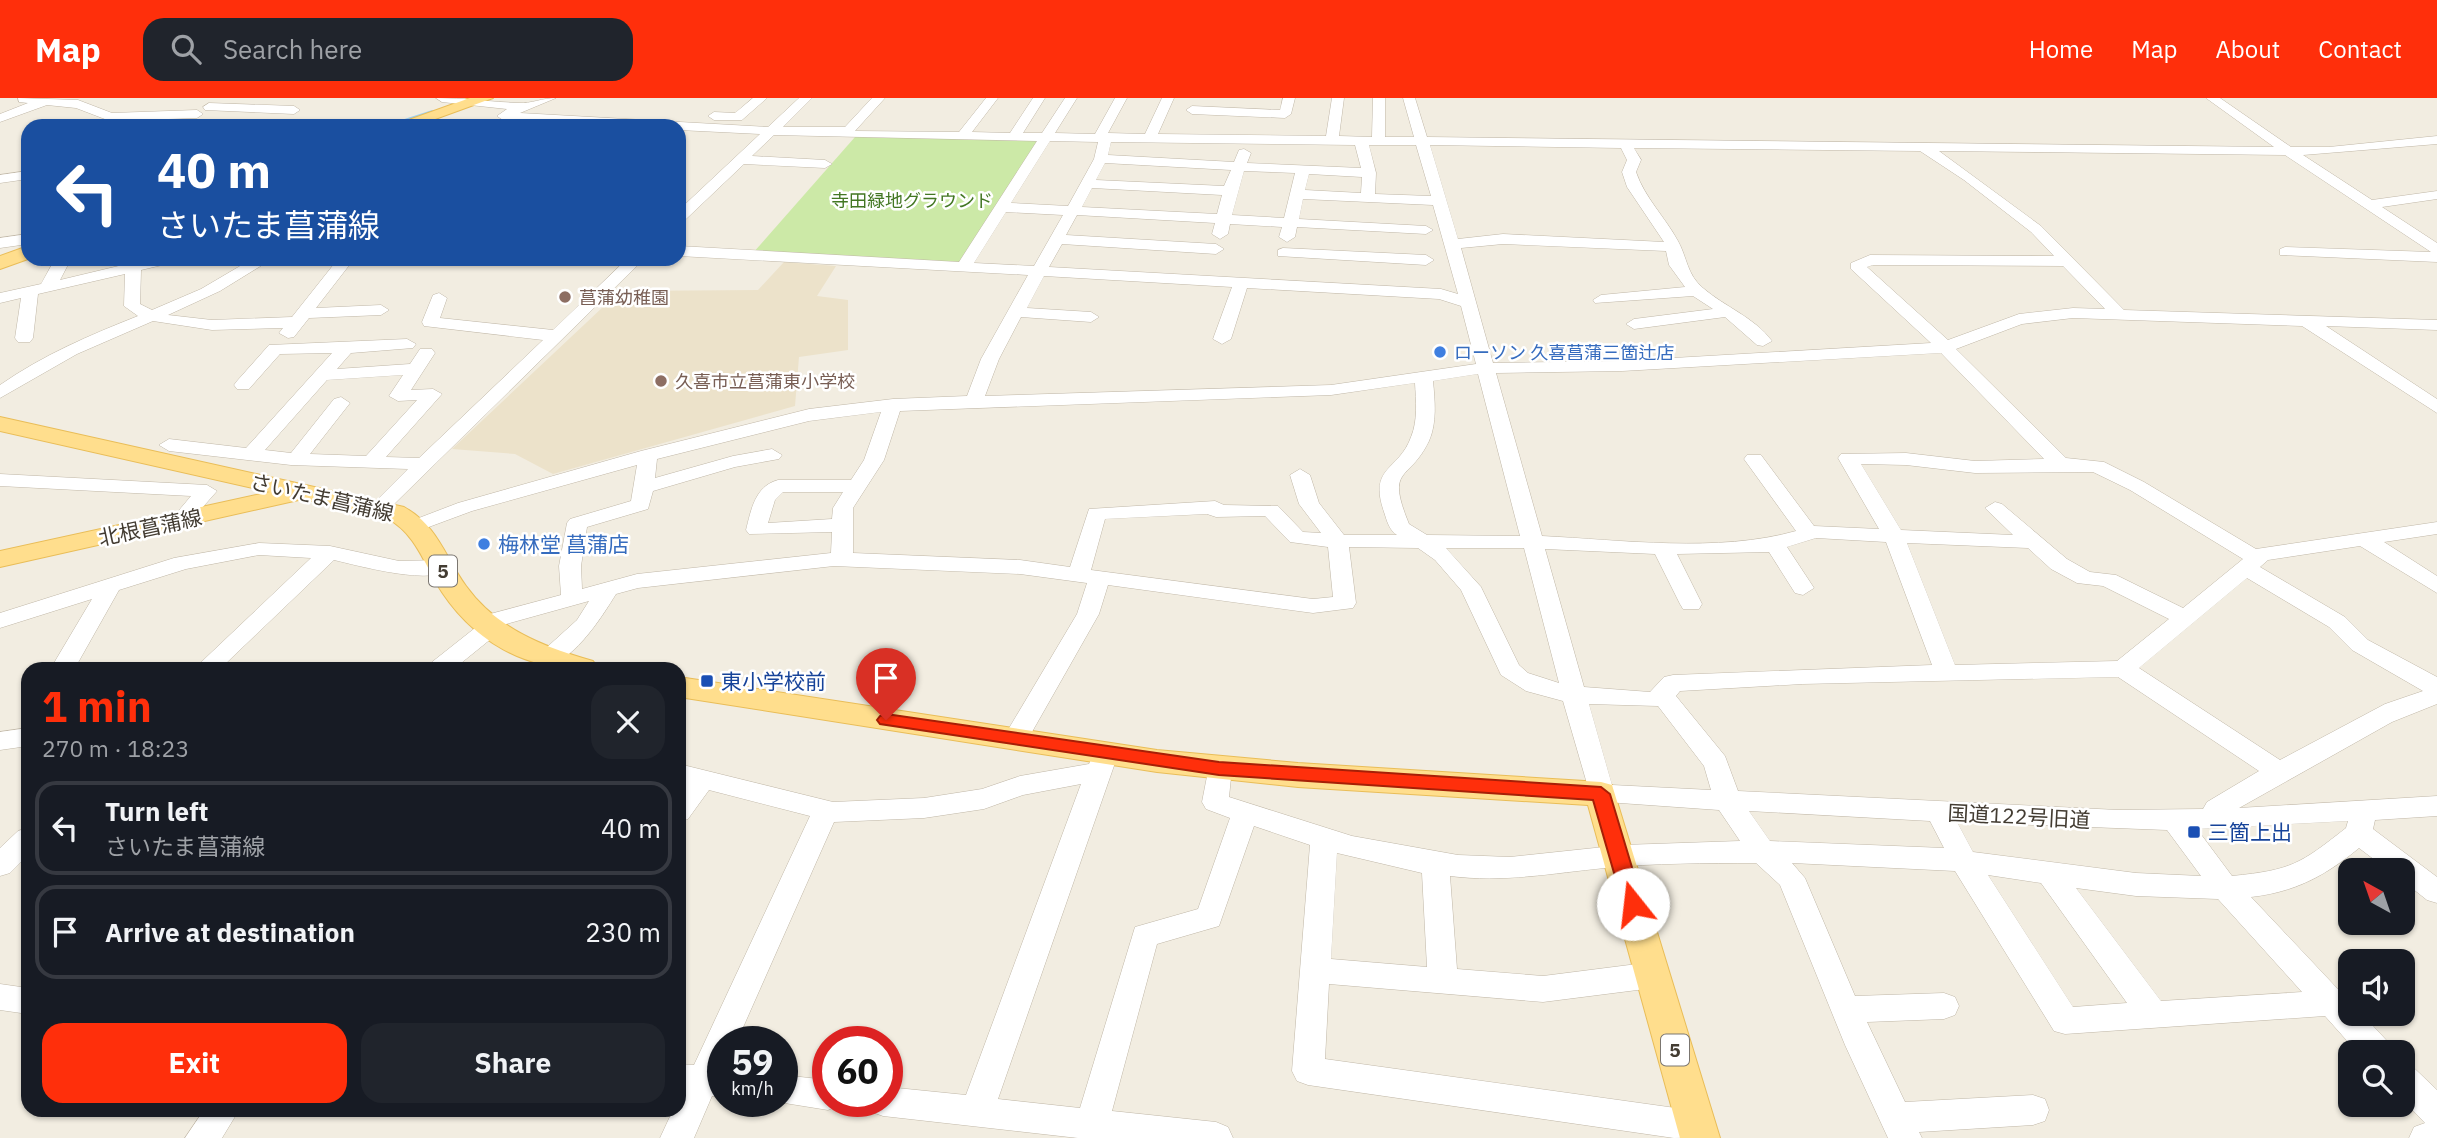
<!DOCTYPE html>
<html lang="en">
<head>
<meta charset="utf-8">
<style>
	:root { --surface:#171b24; --page:#20242c; --text:#f1f3f6; --muted:#9ea1a6; --line:#363941; --accent:#ff2f0b }
	body { margin:0; font-family:"IBM Plex Sans","Noto Sans JP",sans-serif; background:var(--page); color:var(--text); height:100vh; display:flex; flex-direction:column; font-size:26px; white-space:nowrap }
	* { box-sizing:border-box; margin:0 }
	p { font-size:23px; color:var(--muted) }
	.icon { flex:none; width:38px; height:38px; fill:none; stroke:currentColor; stroke-width:2; stroke-linecap:round; stroke-linejoin:round }
	.map { position:relative; flex:1; overflow:hidden }
	.panel { position:absolute; left:21px; top:564px; width:665px; height:455px; display:flex; flex-direction:column; background:var(--surface); border-radius:21px; box-shadow:0 2px 5px #0004 }
	.panel>* { flex:none }
	.top-card { position:absolute; left:21px; top:21px; width:665px; height:147px; border-radius:21px; box-shadow:0 2px 5px #0004; background:#1a4fa0; color:#fff; overflow:hidden }
	.needle { width:46px; rotate:320deg }
	.fabs { position:absolute; left:2338px; top:760px; display:grid; gap:14px }
	.fabs a { display:grid; place-items:center; width:77px; height:77px; border-radius:14px; background:var(--surface); box-shadow:0 2px 5px #0004; font-size:35px }
	.speed { position:absolute; left:707px; top:928px; display:flex; gap:14px; font-size:35px; font-weight:700; text-align:center }
	.speed>* { display:grid; place-content:center; width:91px; height:91px; border-radius:50%; background:var(--surface); box-shadow:0 2px 5px #0004; line-height:1 }
	.speed small { font-size:18px; font-weight:400 }
	.speed .limit { border:10px solid #d22; background:#fff; color:#111 }
	.pin { position:absolute; display:grid; place-items:center; width:60px; height:60px; color:#fff; margin:-72px -30px; border-radius:50% 50% 50% 0; rotate:-45deg; box-shadow:0 0 7px #0007 }
	.pin .icon { rotate:45deg }
	.me { position:absolute; width:77px; margin:-38px; rotate:344deg; stroke-linejoin:round; filter:drop-shadow(0 0 5px #0008) }
	.turn { display:flex; align-items:center; gap:24px; height:147px; padding:0 21px; font-size:32px }
	.turn .icon { width:91px; height:91px; stroke-width:2.5 }
	.turn b { display:block; font-size:49px; line-height:60px }
	.round { display:grid; place-items:center; flex:none; width:74px; height:74px; border-radius:21px; background:var(--page) }
	.headline { display:flex; align-items:center; justify-content:space-between; height:119px; padding:0 21px }
	h1 { font-size:42px; font-weight:700; line-height:52px; color:var(--accent) }
	.cta { display:flex; gap:14px; margin-top:auto; padding:14px 21px }
	.cta a { flex:1; height:80px; border-radius:21px; background:var(--accent); color:#fff; font-size:28px; font-weight:700; line-height:80px; text-align:center }
	.cta a+a { background:var(--page); color:var(--text) }
	ul { padding:0; list-style:none }
	li { display:flex; align-items:center; gap:21px; height:94px; margin:0 14px 10px; padding:0 7px; border:4px solid var(--line); border-radius:21px }
	li div { flex:1 }
	li b { display:block; font-size:26px }
	li em { font-style:normal }
	header { display:flex; align-items:center; gap:42px; box-sizing:border-box; height:98px; padding:0 35px; background:var(--accent); color:#fff }
	header strong { font-size:33px }
	nav { display:flex; gap:38px; margin-inline-start:auto; font-size:24px }
	.search { width:490px; height:63px; background:var(--page); display:flex; align-items:center; gap:18px; box-sizing:border-box; padding:0 24px; border-radius:21px; color:var(--muted); font-size:26px }
	.map>svg:first-child { display:block }
	.education { fill:#ece2ca }
	.green { fill:#cce9a7 }
	.lines { fill:none; stroke-linecap:round; stroke-linejoin:round }
	.stream { stroke:#99cff3; stroke-width:3.5 }
	.minor-casing { stroke:#c0b7a7; stroke-width:1 }
	.major-casing { stroke:#e9bd58; stroke-width:2 }
	.minor { fill:#fff; fill-rule:evenodd }
	.major { fill:#ffde8d; fill-rule:evenodd }
	.route { fill:#ff2f0b; stroke:#a61f07; stroke-width:2 }
	.education-dot { fill:#8d6e63; stroke:#fff; stroke-width:2.5 }
	.shop-dot { fill:#3f7fe0; stroke:#fff; stroke-width:2.5 }
	.transit-dot { fill:#1a4fb4; stroke:#fff; stroke-width:2.5 }
	.labels { text-anchor:middle; dominant-baseline:central; stroke-width:5; stroke-linejoin:round; paint-order:stroke }
	.far-park-label { font-size:18px; fill:#437723; stroke:#fff }
	.far-education-label { font-size:18px; fill:#785e54; stroke:#fff; text-anchor:start }
	.far-shop-label { font-size:18px; fill:#366cbe; stroke:#fff; text-anchor:start }
	.shield { fill:#fff; stroke:#7b7670; stroke-width:2 }
	.shield-label { font-size:19px; font-weight:bold; fill:#433c32 }
	.street-label { font-size:21px; fill:#433c32; stroke:#fff }
	.shop-label { font-size:21px; fill:#366cbe; stroke:#fff; text-anchor:start }
	.transit-label { font-size:21px; fill:#164399; stroke:#fff; text-anchor:start }
</style>
</head>
<body>
<header>
<strong>Map</strong>
<div class="search"><svg class="icon" aria-label="search" viewBox="0 0 24 24"><circle cx="10" cy="10" r="6"/><path d="M15 15l6 6"/></svg>Search here</div>
<nav><a>Home</a><a>Map</a><a>About</a><a>Contact</a></nav>
</header>
<div class="map">
<svg width="2437" height="1040" viewBox="0 0 2437 1040">
	<rect width="100%" height="100%" fill="#f2ede1"/>
	<path class="education" d="M 784,164 L 836,168 L 817,198 L 848,202 L 848,252 L 799,259 L 795,308 L 553,376 L 515,356 L 452,351 L 620,193 L 758,192 Z"/>
	<path class="green" d="M 855,39 L 1042,41 L 961,166 L 753,155 Z"/>
	<g class="lines">
		<path class="stream" d="M 389,28 L 432,14"/>
		<g class="minor-casing">
			<path id="minor" d="M 18,0 L 78,2 L 112,15 L 197,12 L 203,16 L 197,20 L 110,23 L 76,10 L 47,7 L 0,24 L 0,16 L 28,5 L 19,4 Z
				M 436,0 C 464,0 491,4 519,5 C 530,6 543,0 556,0 L 520,15 L 768,29 L 799,0 L 812,0 L 783,29 L 845,29 L 872,0 L 885,0 L 855,33 L 959,34 L 986,0 L 998,0 L 972,34 L 1010,35 L 1033,0 L 1045,0 L 1023,35 L 1042,35 L 1065,0 L 1077,0 L 1055,35 L 1095,36 L 1115,0 L 1127,0 L 1108,35 L 1145,36 L 1162,0 L 1174,0 L 1158,36 L 1326,38 L 1332,0 L 1344,0 L 1339,38 L 1372,39 L 1373,0 L 1385,0 L 1385,39 L 1414,39 L 1403,0 L 1415,0 L 1427,39 L 2274,49 L 2206,0 L 2220,0 L 2291,49 L 2329,49 L 2437,38 L 2437,46 L 2303,57 L 2372,102 L 2437,93 L 2437,101 L 2382,109 L 2437,145 L 2437,164 L 2280,157 L 2280,151 L 2285,149 L 2431,154 L 2285,57 L 1939,53 L 2041,128 L 2124,212 L 2437,222 L 2437,232 L 2326,228 L 2437,301 L 2437,315 L 2302,228 L 2073,220 L 2022,226 L 1956,251 L 2066,360 L 2104,364 L 2144,384 L 2256,451 L 2437,424 L 2437,436 L 2384,444 L 2437,478 L 2437,495 L 2360,448 L 2268,462 L 2260,469 L 2345,519 L 2368,542 L 2437,579 L 2437,606 L 2392,624 L 2239,710 L 2437,698 L 2437,718 L 2375,722 L 2373,731 L 2437,779 L 2437,805 L 2427,802 L 2403,783 L 2403,772 L 2388,772 L 2359,750 C 2325,778 2295,794 2251,799 L 2350,904 L 2350,915 L 2361,915 L 2388,944 L 2393,954 L 2357,954 L 2325,918 L 2065,936 L 2054,933 L 1955,773 L 1792,765 L 1805,780 L 1855,898 L 1944,895 L 1955,899 L 1959,908 L 1955,917 L 1944,921 L 1867,924 L 1905,1004 L 2033,997 L 2045,1001 L 2049,1012 L 2045,1023 L 2033,1027 L 1919,1034 L 1922,1040 L 1888,1040 L 1845,947 L 1780,787 L 1756,765 C 1706,765 1655,765 1605,770 C 1553,775 1503,785 1450,778 L 1457,871 L 1543,878 L 1653,864 L 1664,868 L 1668,877 L 1664,886 L 1653,890 L 1543,904 L 1329,886 L 1325,961 L 1697,1013 L 1709,1017 L 1713,1028 L 1709,1039 L 1674,1040 L 1308,987 L 1297,983 L 1292,973 L 1310,747 L 1254,728 L 1219,828 L 1157,846 L 1112,1013 L 1216,1024 L 1228,1029 L 1233,1040 L 1078,1040 L 883,1018 L 872,1014 L 867,1003 L 887,1003 L 887,989 L 966,997 L 1081,686 L 1023,697 L 984,711 L 924,720 L 834,724 L 737,943 L 723,943 L 723,1000 L 712,998 L 694,1040 L 660,1040 L 673,1012 L 679,1012 L 679,966 L 694,967 L 810,718 L 709,692 L 688,721 L 679,724 L 679,694 L 685,686 L 679,684 L 679,666 L 833,704 L 924,700 L 982,691 L 1020,678 L 1089,666 L 1094,655 L 1103,653 L 1112,655 L 1116,662 L 998,1001 L 1080,1010 L 1135,829 L 1198,811 L 1230,720 L 1206,711 L 1202,704 L 1210,663 L 1219,661 L 1228,663 L 1232,670 L 1229,699 L 1352,738 L 1458,757 L 1510,759 L 1623,747 L 1740,743 L 1719,712 L 1592,703 L 1563,603 L 1526,593 L 1501,577 L 1461,492 L 1435,462 L 1418,450 L 1349,449 L 1356,505 L 1353,510 L 1313,515 L 1108,487 L 1099,516 L 1024,648 L 1015,651 L 1006,648 L 1002,642 L 1077,516 L 1087,485 L 1020,476 L 834,468 L 638,490 L 616,496 C 603,517 568,574 539,566 L 535,560 L 577,522 L 589,503 L 499,528 L 497,536 L 455,570 L 428,570 L 432,564 L 475,530 L 472,525 L 475,520 L 561,497 L 559,468 L 567,425 L 570,421 L 631,403 L 637,367 L 472,413 L 418,433 L 408,427 L 411,423 L 458,405 L 641,353 L 809,311 L 893,301 L 967,298 L 981,261 L 1028,177 L 679,158 L 679,148 L 959,164 L 1037,43 L 774,37 L 752,58 L 825,62 L 832,66 L 825,70 L 744,66 L 684,123 L 679,124 L 679,112 L 760,36 L 679,32 L 679,28 L 503,22 L 497,18 L 507,11 L 442,4 ZM 1050,43 L 1098,44 L 1094,61 L 1068,108 L 1011,105 ZM 1111,44 L 1355,47 L 1361,70 L 1247,65 L 1251,55 L 1244,51 L 1239,52 L 1234,64 L 1108,57 ZM 1369,47 L 1416,47 L 1431,98 L 1375,96 L 1376,75 ZM 1430,47 L 1621,50 L 1627,62 L 1622,74 L 1627,89 L 1664,144 L 1503,136 L 1458,141 ZM 1634,50 L 1920,53 L 1964,82 L 2031,134 L 2054,158 L 1870,157 L 1851,165 L 1851,171 L 1931,245 L 1622,263 L 1493,265 L 1461,150 L 1503,146 L 1666,153 L 1669,167 L 1685,189 L 1601,197 L 1593,202 L 1595,205 L 1693,198 L 1713,211 L 1634,221 L 1626,226 L 1634,231 L 1725,219 L 1757,247 L 1763,248 L 1772,243 C 1754,219 1725,209 1703,190 C 1687,177 1687,159 1678,143 C 1665,119 1645,100 1636,74 L 1641,62 ZM 1105,65 L 1231,72 L 1224,88 L 1096,82 ZM 1244,73 L 1295,75 L 1284,120 L 1232,117 ZM 1309,76 L 1362,79 L 1361,95 L 1305,92 ZM 1092,90 L 1222,97 L 1217,116 L 1082,109 ZM 1303,101 L 1433,107 L 1458,196 L 1441,191 L 1049,169 L 1062,146 L 1216,156 L 1224,151 L 1216,146 L 1066,137 L 1077,117 L 1215,125 L 1212,136 L 1220,141 L 1228,136 L 1230,126 L 1282,129 L 1279,139 L 1287,144 L 1295,139 L 1297,129 L 1426,136 L 1433,132 L 1426,128 L 1299,121 ZM 1006,114 L 1063,117 L 1034,168 L 974,165 ZM 1873,167 L 2063,168 L 2105,211 L 2073,210 L 2019,216 L 1948,242 L 1867,169 ZM 1044,178 L 1232,189 L 1213,241 L 1222,246 L 1231,241 L 1247,190 L 1439,201 L 1461,208 L 1476,266 L 1331,287 L 985,298 L 999,261 L 1021,219 L 1091,224 L 1099,219 L 1091,214 L 1027,210 ZM 1941,255 L 2044,361 L 1975,363 L 1906,355 L 1841,356 L 1838,360 L 1879,431 L 1814,428 L 1761,357 L 1747,357 L 1744,361 L 1796,433 C 1718,455 1622,442 1542,438 L 1496,275 L 1622,273 ZM 1478,276 L 1520,438 L 1427,437 L 1409,426 C 1385,367 1409,385 1429,343 C 1437,325 1435,303 1433,283 ZM 1415,285 C 1416,303 1418,322 1411,339 C 1399,373 1368,368 1384,414 C 1387,423 1389,432 1397,437 L 1344,437 L 1319,405 L 1310,377 L 1300,371 L 1290,377 L 1299,406 L 1321,435 L 1303,434 L 1278,408 L 1224,407 L 1215,403 L 1089,411 L 1070,469 L 1020,462 L 853,455 L 853,410 L 884,362 L 900,313 L 1331,297 ZM 881,314 L 864,362 L 851,382 L 778,382 C 755,388 751,412 746,432 L 749,436 L 832,434 L 831,455 L 637,476 L 582,491 L 581,468 L 587,429 L 648,411 L 653,393 L 735,369 L 779,361 L 782,357 L 772,351 L 733,358 L 655,380 L 657,361 L 809,323 ZM 1861,366 L 1906,367 L 1975,375 L 2093,374 L 2130,392 L 2243,461 L 2183,510 L 2116,477 L 2090,474 L 2067,461 L 2002,406 L 1995,404 L 1985,410 L 2013,437 L 1901,432 ZM 783,394 L 843,394 L 833,410 L 832,421 L 768,425 L 775,402 ZM 1207,416 L 1216,419 L 1265,418 L 1290,444 L 1328,449 L 1333,499 L 1313,501 L 1091,472 L 1105,421 ZM 1816,440 L 1886,444 L 1932,567 L 1673,577 L 1664,579 L 1650,594 L 1584,589 L 1545,451 L 1655,456 L 1680,506 L 1683,511 L 1699,511 L 1702,506 L 1677,456 L 1769,454 L 1795,495 L 1803,497 L 1814,490 L 1787,449 ZM 1907,445 L 2028,450 L 2051,471 L 2077,485 L 2103,488 L 2169,521 L 2117,563 L 1955,567 ZM 1446,450 L 1524,450 L 1559,585 L 1528,575 L 1519,567 L 1481,489 ZM 2247,480 L 2329,529 L 2352,552 L 2423,593 L 2385,606 L 2280,662 L 2139,570 ZM 2118,579 L 2259,673 L 2207,704 L 2203,711 L 2118,712 L 1738,693 L 1725,658 L 1676,598 L 1680,593 L 1802,586 ZM 1589,606 L 1658,608 L 1704,668 L 1711,692 L 1612,687 ZM 1749,713 L 1930,723 L 1944,750 L 1770,743 ZM 2348,723 L 2346,730 C 2300,766 2292,772 2232,778 L 2197,731 ZM 1957,724 L 2167,732 L 2201,778 L 2136,775 L 1973,754 ZM 1337,755 L 1422,775 L 1427,869 L 1331,861 ZM 1988,777 L 2041,785 L 2127,905 L 2073,909 ZM 2076,790 L 2136,798 L 2218,801 L 2302,894 L 2161,903 Z
				M 753,0 L 767,0 L 742,22 L 714,22 L 708,18 L 714,14 L 735,15 Z
				M 1283,0 L 1295,0 L 1291,16 L 1285,20 L 1192,16 L 1186,12 L 1192,8 L 1280,12 Z
				M 209,5 L 294,8 L 300,12 L 294,16 L 205,12 L 203,9 Z
				M 28,73 L 28,81 L 0,85 L 0,77 Z
				M 28,136 L 28,146 L 0,150 L 0,140 Z
				M 1283,150 L 1426,157 L 1434,162 L 1426,167 L 1278,158 L 1278,152 Z
				M 55,161 L 71,161 L 60,182 L 127,166 L 129,161 L 178,161 L 175,164 L 141,172 L 140,206 L 152,212 L 201,191 L 252,161 L 272,161 L 220,193 L 168,217 L 212,222 L 292,219 L 338,161 L 354,161 L 316,210 L 381,207 L 389,212 L 381,217 L 309,220 L 294,239 L 288,240 L 279,235 L 283,230 L 212,232 L 153,223 L 77,256 L 0,300 L 0,287 C 43,257 90,237 138,218 L 124,208 L 125,176 L 38,196 L 33,240 L 30,244 L 18,244 L 15,240 L 21,200 L 0,205 L 0,195 L 41,186 Z
				M 627,161 L 644,161 L 386,414 L 379,416 L 369,410 L 408,371 L 291,367 L 169,353 L 159,347 L 169,341 L 246,350 L 332,255 L 280,256 L 249,291 L 237,291 L 234,287 L 237,283 L 269,247 L 407,241 L 416,246 L 413,250 L 351,255 L 337,271 L 410,266 L 420,251 L 432,251 L 435,255 L 411,292 L 433,291 L 442,296 L 386,359 L 419,360 L 543,242 L 424,228 L 422,224 L 433,197 L 439,195 L 447,200 L 440,220 L 553,232 ZM 403,277 L 389,298 L 398,303 L 417,302 L 366,358 L 310,356 L 350,305 L 341,299 L 334,301 L 291,355 L 265,352 L 327,282 Z
				M 0,376 L 207,387 L 217,393 L 187,427 L 180,429 L 170,423 L 191,398 L 0,388 Z
				M 259,445 L 330,448 L 399,463 L 441,462 L 452,469 C 438,490 356,467 334,462 L 221,570 L 195,570 L 311,460 L 259,457 L 186,471 L 119,492 L 75,570 L 51,570 L 92,501 L 0,530 L 0,515 L 174,460 Z
				M 28,630 L 28,648 L 0,652 L 0,634 Z
				M 28,730 L 28,757 L 10,775 L 0,778 L 0,750 L 18,733 Z
				M 0,886 L 28,890 L 28,916 L 0,912 Z
				M 2403,966 L 2414,970 L 2437,992 L 2437,1040 L 2409,1040 L 2414,1029 L 2425,1025 L 2403,1002 Z
				M 782,977 L 828,982 L 828,1003 L 842,1003 L 839,1007 L 828,1012 L 772,1003 L 782,1003 Z
				M 204,1012 L 239,1012 L 222,1040 L 185,1040 Z"/>
		</g>
		<g class="major-casing">
			<path id="major" d="M 470,0 L 493,0 L 416,28 L 392,28 Z
				M 28,148 L 28,161 L 0,171 L 0,158 Z
				M 0,319 L 404,409 C 438,428 445,459 466,488 C 497,531 544,549 593,563 L 598,570 C 529,577 470,543 435,483 C 421,457 413,435 387,420 L 303,401 L 0,469 L 0,453 L 270,394 L 0,333 Z
				M 679,579 L 1157,652 L 1298,665 L 1601,684 L 1612,687 L 1720,1040 L 1680,1040 L 1588,707 L 1298,689 L 1157,674 L 679,599 Z"/>
		</g>
		<use href="#minor" class="minor"/>
		<use href="#major" class="major"/>
	</g>
	<path class="route" d="M 886,616 L 1219,664 L 1601,689 L 1610,696 L 1643,806 L 1640,811 L 1626,811 L 1623,806 L 1593,702 L 1219,677 L 880,626 L 877,622 L 880,618 Z"/>
	<g class="education-dot">
		<circle cx="565" cy="199" r="7"/>
		<circle cx="661" cy="283" r="7"/>
	</g>
	<g class="shop-dot">
		<circle cx="1440" cy="254" r="7"/>
		<circle cx="484" cy="446" r="7"/>
	</g>
	<g class="transit-dot">
		<rect x="700" y="576" width="14" height="14" rx="3.5"/>
		<rect x="2187" y="727" width="14" height="14" rx="3.5"/>
	</g>
	<g class="labels">
		<g class="far-park-label">
			<text x="912" y="102">寺田緑地グラウンド</text>
		</g>
		<g class="far-education-label">
			<text x="579" y="199">菖蒲幼稚園</text>
			<text x="675" y="283">久喜市立菖蒲東小学校</text>
		</g>
		<g class="far-shop-label">
			<text x="1454" y="254">ローソン 久喜菖蒲三箇辻店</text>
		</g>
		<g class="shield">
			<rect x="429" y="457.5" width="28" height="31" rx="5"/>
			<rect x="1661" y="936.5" width="28" height="31" rx="5"/>
		</g>
		<g class="shield-label">
			<text x="443" y="473">5</text>
			<text x="1675" y="952">5</text>
		</g>
		<g class="street-label">
			<text transform="translate(322 399) rotate(13)">さいたま菖蒲線</text>
			<text transform="translate(150 429) rotate(-12)">北根菖蒲線</text>
			<text transform="translate(2019 718) rotate(3)">国道122号旧道</text>
		</g>
		<g class="shop-label">
			<text x="498" y="446">梅林堂 菖蒲店</text>
		</g>
		<g class="transit-label">
			<text x="721" y="583">東小学校前</text>
			<text x="2208" y="734">三箇上出</text>
		</g>
	</g>
</svg>
<div class="fabs">
<a><svg class="needle" viewBox="-14 -14 28 28"><path d="M0-13l5 13h-10z" fill="#e53935"/><path d="M0 13l5-13h-10z" fill="#9ea1a6"/></svg></a>
<a><svg class="icon" aria-label="sound" viewBox="0 0 24 24"><path d="M4 9h4l5-4v14l-5-4H4zM17 9q2 3 0 6"/></svg></a>
<a><svg class="icon" aria-label="search" viewBox="0 0 24 24"><circle cx="10" cy="10" r="6"/><path d="M15 15l6 6"/></svg></a>
</div>
<div class="speed"><div>59<small>km/h</small></div><div class="limit">60</div></div>
<div class="pin" style="left:886px;top:622px;background:#d93025"><svg class="icon" aria-label="arrive" viewBox="0 0 24 24"><path d="M6 21V4h12l-3 4 3 4H6"/></svg></div>
<svg class="me" style="left:1633px;top:806px" viewBox="-20 -20 40 40"><circle r="19" fill="#fff"/><path d="M0-13L10 11 0 6-10 11z" fill="#ff2f0b"/></svg>
<div class="top-card">
<div class="turn"><svg class="icon" aria-label="left" viewBox="0 0 24 24"><path d="M17 20v-9H6M10 6l-5 5 5 5"/></svg><div><b>40 m</b>さいたま菖蒲線</div></div>
</div>
<section class="panel">
<div class="headline"><div><h1>1 min</h1><p>270 m · 18:23</p></div><a class="round"><svg class="icon" aria-label="close" viewBox="0 0 24 24"><path d="M6 6l12 12M18 6L6 18"/></svg></a></div>
<ul>
<li><svg class="icon" aria-label="left" viewBox="0 0 24 24"><path d="M17 20v-9H6M10 6l-5 5 5 5"/></svg><div><b>Turn left</b><p>さいたま菖蒲線</p></div><em>40 m</em></li>
<li><svg class="icon" aria-label="arrive" viewBox="0 0 24 24"><path d="M6 21V4h12l-3 4 3 4H6"/></svg><div><b>Arrive at destination</b></div><em>230 m</em></li>
</ul>
<div class="cta"><a>Exit</a><a>Share</a></div>
</section>
</div>
</body>
</html>
